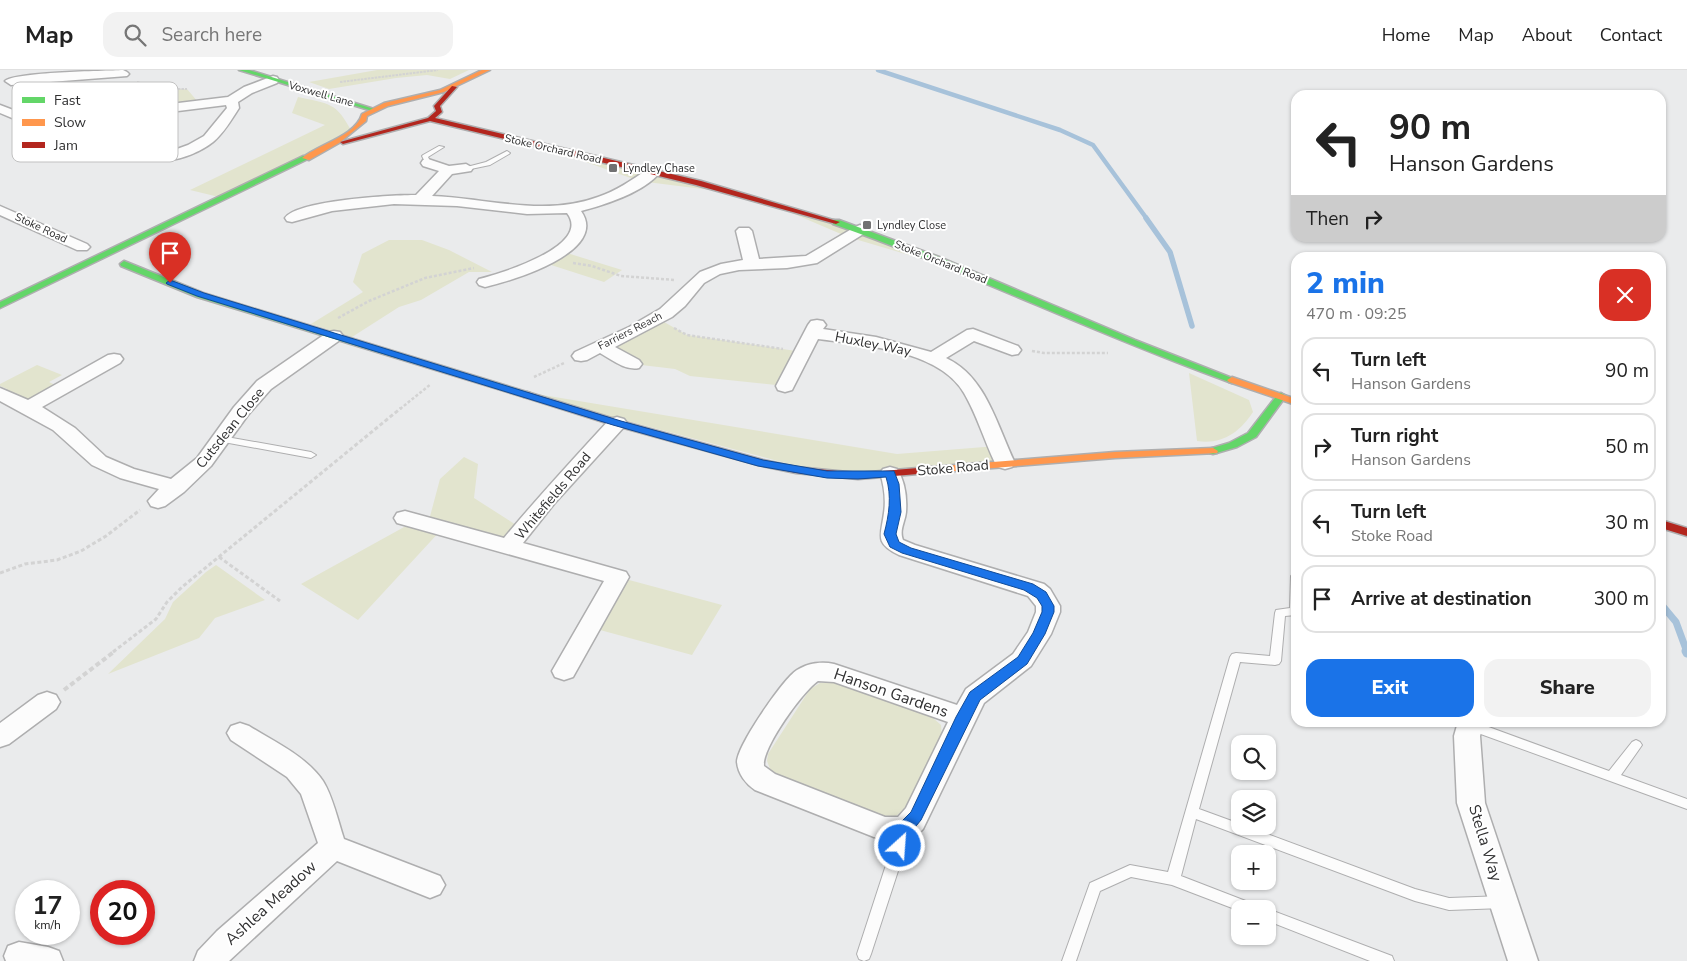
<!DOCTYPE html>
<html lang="en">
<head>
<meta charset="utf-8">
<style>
	:root { --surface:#fff; --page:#f2f2f2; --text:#222; --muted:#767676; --line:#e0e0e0; --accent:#1a73e8 }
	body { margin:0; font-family:"Nunito Sans",sans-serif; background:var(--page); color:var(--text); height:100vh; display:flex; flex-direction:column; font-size:19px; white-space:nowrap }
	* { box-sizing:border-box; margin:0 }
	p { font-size:16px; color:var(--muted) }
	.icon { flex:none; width:28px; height:28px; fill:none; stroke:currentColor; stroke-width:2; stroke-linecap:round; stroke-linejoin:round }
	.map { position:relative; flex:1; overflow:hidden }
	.sheet { position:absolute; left:1291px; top:182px; width:375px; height:475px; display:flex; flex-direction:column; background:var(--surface); border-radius:15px; box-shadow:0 1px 4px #0004 }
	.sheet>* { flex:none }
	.hud { position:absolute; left:1291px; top:20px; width:375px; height:152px; border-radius:15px; box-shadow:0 1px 4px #0004; background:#fff; color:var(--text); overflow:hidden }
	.tools { position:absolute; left:1231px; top:665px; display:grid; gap:10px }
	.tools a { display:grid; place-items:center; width:45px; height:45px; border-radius:10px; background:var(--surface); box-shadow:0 1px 4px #0004; font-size:25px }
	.speed { position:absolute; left:15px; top:810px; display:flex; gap:10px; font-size:25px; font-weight:700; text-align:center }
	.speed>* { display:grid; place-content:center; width:65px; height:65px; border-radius:50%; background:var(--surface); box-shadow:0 1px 4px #0004; line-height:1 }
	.speed small { font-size:12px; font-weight:400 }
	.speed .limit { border:8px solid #d22; background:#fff; color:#111 }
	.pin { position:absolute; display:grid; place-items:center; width:42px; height:42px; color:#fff; margin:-51px -21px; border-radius:50% 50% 50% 0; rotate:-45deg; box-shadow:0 0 5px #0007 }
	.pin .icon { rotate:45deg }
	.me { position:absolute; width:55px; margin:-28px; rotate:26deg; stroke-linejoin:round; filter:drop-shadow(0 0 4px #0008) }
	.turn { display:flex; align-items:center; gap:18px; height:105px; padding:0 15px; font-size:22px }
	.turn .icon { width:65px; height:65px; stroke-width:2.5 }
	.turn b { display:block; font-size:35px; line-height:42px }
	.then { display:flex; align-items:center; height:48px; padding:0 15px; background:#0003; gap:10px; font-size:19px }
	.round { display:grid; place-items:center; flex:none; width:52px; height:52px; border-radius:15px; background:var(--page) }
	.headline { display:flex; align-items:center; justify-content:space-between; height:85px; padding:0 15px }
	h1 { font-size:30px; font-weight:800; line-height:38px; color:var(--accent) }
	.button { display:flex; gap:10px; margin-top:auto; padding:10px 15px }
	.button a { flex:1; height:58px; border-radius:15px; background:var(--accent); color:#fff; font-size:20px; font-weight:800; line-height:58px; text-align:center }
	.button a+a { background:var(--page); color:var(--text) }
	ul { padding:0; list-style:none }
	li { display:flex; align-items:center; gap:15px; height:68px; margin:0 10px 8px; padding:0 5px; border:2px solid var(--line); border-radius:15px }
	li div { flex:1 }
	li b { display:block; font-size:19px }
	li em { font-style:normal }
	header { display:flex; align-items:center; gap:30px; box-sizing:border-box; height:70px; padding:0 25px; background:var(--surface); border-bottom:1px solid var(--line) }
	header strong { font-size:24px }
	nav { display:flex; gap:28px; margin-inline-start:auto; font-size:18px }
	.search { width:350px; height:45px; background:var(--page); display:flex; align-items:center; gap:12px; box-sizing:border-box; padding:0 18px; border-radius:15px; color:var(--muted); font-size:19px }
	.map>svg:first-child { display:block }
	.green { fill:#e2e4ce }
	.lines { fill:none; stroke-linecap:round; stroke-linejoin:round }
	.stream-far3 { stroke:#a7c2da; stroke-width:4.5 }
	.stream-far2 { stroke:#a7c2da; stroke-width:5.5 }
	.stream-far1 { stroke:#a7c2da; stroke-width:7 }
	.stream { stroke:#a7c2da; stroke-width:9 }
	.lane-casing { stroke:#aeaeaf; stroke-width:2 }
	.street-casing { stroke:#aeaeaf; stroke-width:3 }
	.fast-casing { stroke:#aeaeaf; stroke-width:3 }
	.slow-casing { stroke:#aeaeaf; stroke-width:3 }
	.jam-casing { stroke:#aeaeaf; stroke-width:3 }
	.path-far3 { stroke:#d3d3d3; stroke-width:2; stroke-dasharray:2.5 1; stroke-linecap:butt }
	.path-far2 { stroke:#d3d3d3; stroke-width:2.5; stroke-dasharray:3 2; stroke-linecap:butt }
	.path-far1 { stroke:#d3d3d3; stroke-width:3; stroke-dasharray:4 2.5; stroke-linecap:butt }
	.path { stroke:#d3d3d3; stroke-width:4; stroke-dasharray:5 3; stroke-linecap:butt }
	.lane { fill:#fcfcfc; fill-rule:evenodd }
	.street { fill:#fcfcfc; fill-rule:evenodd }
	.fast { fill:#63d668; fill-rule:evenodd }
	.slow { fill:#ff974d; fill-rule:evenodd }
	.jam { fill:#b3261e; fill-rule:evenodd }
	.route { fill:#1a73e8; stroke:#114b97 }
	.poi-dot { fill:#717172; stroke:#fff; stroke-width:2 }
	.labels { text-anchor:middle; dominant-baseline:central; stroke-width:4; stroke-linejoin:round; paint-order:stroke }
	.far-street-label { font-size:11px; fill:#303031; stroke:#fff }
	.far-poi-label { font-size:11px; fill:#303031; stroke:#fff; text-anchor:start }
	.street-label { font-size:14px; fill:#303031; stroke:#fff }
	.near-street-label { font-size:16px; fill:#303031; stroke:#fff }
	.key { fill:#fff; stroke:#c1c1c1; stroke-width:1 }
	.key-label { font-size:14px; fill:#303031 }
</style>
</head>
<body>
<header>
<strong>Map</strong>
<div class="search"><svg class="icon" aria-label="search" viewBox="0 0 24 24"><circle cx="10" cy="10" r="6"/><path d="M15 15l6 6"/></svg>Search here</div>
<nav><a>Home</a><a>Map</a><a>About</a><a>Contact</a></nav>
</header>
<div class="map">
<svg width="1687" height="891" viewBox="0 0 1687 891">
	<rect width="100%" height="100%" fill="#eaebec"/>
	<path class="green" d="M 377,0 L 469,0 L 450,9 L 427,5 L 396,8 L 329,19 L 309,12 Z
		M 147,15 L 160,19 L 187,19 L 198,32 C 162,41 98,66 66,44 Z
		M 298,27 C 330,34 336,32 352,62 L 223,128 L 190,120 L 325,55 L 292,43 Z
		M 547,78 C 615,93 684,107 751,125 C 826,146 898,173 970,203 L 848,167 L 750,125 L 639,111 Z
		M 389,170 L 422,170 L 449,180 L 492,202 L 469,202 L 421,230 L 399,237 L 352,267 L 311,254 L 363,222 L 353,212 L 362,184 Z
		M 567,183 L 622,200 L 604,212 L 548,194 Z
		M 657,248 L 687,265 L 803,282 L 785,316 L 690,306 L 675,299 L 633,294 L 600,276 Z
		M 37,295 L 62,305 L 49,312 L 55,315 L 23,332 L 1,323 L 7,319 L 0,316 L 0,314 Z
		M 1189,303 L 1249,330 L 1253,342 C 1240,362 1222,375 1197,371 Z
		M 507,319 L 897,384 L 997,376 L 1005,393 L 827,404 Z
		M 464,387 L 478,394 L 474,428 L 524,460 L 509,477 L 442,459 L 358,550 L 301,514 L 415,451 L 428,454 L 440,409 Z
		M 216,495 L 265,530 L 215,548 L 199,568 L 108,604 L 165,549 L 173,532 L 206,502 Z
		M 618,507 L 722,535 L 692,585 L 589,557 Z
		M 828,612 L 836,613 L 932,647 L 941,655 L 942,667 L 905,738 L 894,748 L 885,749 L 772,704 L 767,691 L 768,684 L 810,619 L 820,613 Z"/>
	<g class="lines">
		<path class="stream-far3" d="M 878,0 L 1060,60 L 1093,75 L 1147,149"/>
		<path class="stream-far2" d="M 1146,148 L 1170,182 L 1192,256"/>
		<path class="stream-far1" d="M 1661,534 L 1676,552 L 1687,582"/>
		<path class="stream" d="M 1686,581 L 1687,583"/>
		<g class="lane-casing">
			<path id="lane" d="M 439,76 L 444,77 L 428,87 L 431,93 L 426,94 L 422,86 L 423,85 Z
				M 507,81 L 510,83 L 509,84 L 490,95 L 466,100 L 463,98 L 486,92 Z
				M 221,366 L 311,382 L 316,385 L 311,388 L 218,371 L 216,369 L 218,367 Z
				M 1296,502 L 1296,545 L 1285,546 L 1281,591 L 1279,594 L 1275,595 L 1240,592 L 1199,739 L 1240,754 L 1240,756 L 1246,756 L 1415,819 L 1449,828 L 1503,826 L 1508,828 L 1510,832 L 1508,836 L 1503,838 L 1449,840 L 1415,831 L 1196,749 L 1181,806 L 1256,835 L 1258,839 L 1240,839 L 1240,841 L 1172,815 L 1131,807 L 1100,821 L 1076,891 L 1062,891 L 1090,813 L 1130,795 L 1168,802 L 1230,587 L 1232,584 L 1236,583 L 1270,586 L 1275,543 L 1276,540 L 1290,538 L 1291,506 Z
				M 1475,652 L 1609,701 L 1632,672 L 1636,670 L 1640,672 L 1642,675 L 1640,678 L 1621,705 L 1687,729 L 1687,739 L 1467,659 L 1465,656 L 1467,653 Z
				M 905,752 L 910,754 L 912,758 L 871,884 L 869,889 L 864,891 L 859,889 L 857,884 L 898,758 L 900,754 Z
				M 1268,839 L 1392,886 L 1394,891 L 1370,891 L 1268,851 Z"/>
		</g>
		<g class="street-casing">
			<path id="street" d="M 123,0 L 127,2 L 129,4 L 127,6 L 11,15 L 5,11 C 14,2 104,1 123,0 Z
				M 273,6 L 277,7 L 279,10 L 277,13 L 252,23 L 238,32 L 239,38 C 232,49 223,64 213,72 C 203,80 179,92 166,89 L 164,86 L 166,83 L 188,75 L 204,66 L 227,38 L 226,35 L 162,43 L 97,63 L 91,59 L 95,56 L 74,53 L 68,49 L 74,45 L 110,50 L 162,35 L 228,27 L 244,17 Z
				M 0,35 L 21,43 L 23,46 L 17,50 L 0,43 Z
				M 428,89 L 449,96 L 466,94 L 473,98 L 471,101 L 452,104 L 432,126 C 486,128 545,147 598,127 C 616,121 632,110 648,99 L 653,98 L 660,102 C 645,122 604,135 581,141 C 610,182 511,211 485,217 L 479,215 L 477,212 L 479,209 C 499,204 593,176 567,143 L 527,144 L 457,136 L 394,134 L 332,141 L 292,152 L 287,151 L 285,148 C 297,130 394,125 416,125 L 439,101 L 423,96 L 421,93 L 423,90 Z
				M 0,136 L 87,174 L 90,177 L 87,180 L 77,180 L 0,145 Z
				M 860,155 L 865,157 L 868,160 L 865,163 L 817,193 L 787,198 L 739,200 L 720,204 L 704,213 L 685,236 L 672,247 L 615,277 L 639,290 L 642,294 L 639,298 C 626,301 612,290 600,283 L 587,290 L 581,291 L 575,290 L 572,286 L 575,282 L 629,257 L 660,239 L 700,202 L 721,194 L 743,190 L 736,161 L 739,158 L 749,158 L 752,161 L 759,189 L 806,186 L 855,157 Z
				M 817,250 L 823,251 L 826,255 L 823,259 L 876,267 L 931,282 L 967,260 L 973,259 L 1018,276 L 1021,280 L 1018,284 L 1012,285 L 974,271 L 946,288 C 986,306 997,356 1015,393 L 1012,397 L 1005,399 L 998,397 L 995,393 C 984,370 977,345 964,323 C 939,280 863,275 818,269 L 792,320 L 785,322 L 778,320 L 776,316 L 808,255 L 811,251 Z
				M 334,261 L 340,262 L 343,266 L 340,270 L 271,319 L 248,345 L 211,396 L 184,422 L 165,436 L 158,438 L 151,436 L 148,431 L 159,419 L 120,408 L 92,395 L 53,360 L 0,331 L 0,318 L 28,330 L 108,285 L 114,284 L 120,285 L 123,289 L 120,293 L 42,337 L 75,358 L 106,387 L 134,399 L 171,409 L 197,388 L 234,337 L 257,311 L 328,262 Z
				M 617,347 L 624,349 L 627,353 L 624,357 L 554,434 L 523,473 L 626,502 L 629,507 L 573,607 L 564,610 L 555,607 L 552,601 L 604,511 L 397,453 L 394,448 L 397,443 L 405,441 L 504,468 C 538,427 574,388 610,349 Z
				M 890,397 L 897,399 C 905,411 907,428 906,442 C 905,452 899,460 903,470 L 915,475 L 1044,514 L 1050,519 L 1060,536 L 1060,542 L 1051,564 L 1031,596 L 984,633 L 923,759 C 911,773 891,773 874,767 L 755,720 C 746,714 738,704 737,692 C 737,676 783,609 797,600 C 808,593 822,591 834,594 L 957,635 L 966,619 L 1013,584 L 1028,562 L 1036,542 L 1036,536 L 1028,526 L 899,485 C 874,473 881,466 884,443 C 886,430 884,415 880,403 L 883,399 ZM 818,611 L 834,612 L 948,652 L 906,738 L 898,747 L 885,747 L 775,704 L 764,696 C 762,678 802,622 818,611 Z
				M 47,622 L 56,625 L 60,632 L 56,639 L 9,674 L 0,677 L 0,653 L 38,625 Z
				M 1458,652 L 1484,652 L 1480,666 L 1485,733 L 1538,891 L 1508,891 L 1457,733 L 1454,666 Z
				M 240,653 L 249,656 C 274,672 306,686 323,711 C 333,727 338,751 344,769 L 440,806 L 445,815 L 440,824 L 430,828 L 337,791 L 229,891 L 194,891 L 198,881 L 217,861 L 318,773 L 301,724 L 287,707 L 231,670 L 227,663 L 231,656 Z
				M 19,872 L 48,877 L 59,881 L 63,891 L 6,891 L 4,886 L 8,876 Z"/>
		</g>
		<g class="fast-casing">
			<path id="fast" d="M 239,0 L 249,0 L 374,39 L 369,40 Z
				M 303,86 L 310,88 L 0,238 L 0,232 Z
				M 833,150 L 839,150 L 939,187 L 1135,270 L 1237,310 L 1232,313 L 1229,312 C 1095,264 967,201 833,154 Z
				M 124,191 L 203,223 L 530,323 L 532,325 L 530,327 L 524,327 L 197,227 L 121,196 L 120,194 Z
				M 1281,323 L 1286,326 L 1256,367 L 1237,377 L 1213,384 L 1209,383 L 1208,381 L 1209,379 L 1229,373 L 1248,363 L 1278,324 Z"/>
		</g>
		<g class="slow-casing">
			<path id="slow" d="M 482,0 L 490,0 L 444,22 L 388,36 L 367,46 L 366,51 L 339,73 L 309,90 L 302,88 C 319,74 356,66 362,44 L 384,33 L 440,20 Z
				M 1232,307 L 1296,329 L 1296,335 L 1229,312 L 1227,310 Z
				M 1213,378 L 1218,381 L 1217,383 L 1115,388 L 918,404 L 913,401 L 918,398 L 1115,382 Z"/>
		</g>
		<g class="jam-casing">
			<path id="jam" d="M 452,16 L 457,17 L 440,36 L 442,42 L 435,48 L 701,111 L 840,152 L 836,154 L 696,115 L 430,51 L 343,74 L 340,72 L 428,48 L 436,41 L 434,36 Z
				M 527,322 L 621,351 L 763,390 L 796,397 L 858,403 L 918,398 L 923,401 L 918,404 L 858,409 L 796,403 L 758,395 L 613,355 L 524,327 L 522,325 Z
				M 1661,450 L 1687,458 L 1687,466 L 1661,458 Z"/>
		</g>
		<path class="path-far3" d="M 137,12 L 160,19 L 187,19
			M 340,12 L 438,0
			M 30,40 L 61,42"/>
		<path class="path-far2" d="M 573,193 L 592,196 L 621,206 L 675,210
			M 338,248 L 369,231 L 425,208 L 474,198
			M 674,258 L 687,265 L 783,279
			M 1032,281 L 1044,283 L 1108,283
			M 534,307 L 564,293
			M 400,339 L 431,314"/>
		<path class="path-far1" d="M 219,487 L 280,531
			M 0,503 L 25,494 L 57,490 L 81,481 L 106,466 L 140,440
			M 113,582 L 156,549 L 167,532 L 182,517 L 401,338"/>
		<path class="path" d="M 64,620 L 115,581"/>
		<use href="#lane" class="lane"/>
		<use href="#street" class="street"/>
		<use href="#fast" class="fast"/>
		<use href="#slow" class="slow"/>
		<use href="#jam" class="jam"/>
	</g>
	<path class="route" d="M 170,210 L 204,223 L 621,351 L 763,390 L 827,401 L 894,401 L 899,414 L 901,442 L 896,464 L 899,472 L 911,478 L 1033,514 L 1046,522 L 1054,536 L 1054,542 L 1045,564 L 1027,594 L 980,630 L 921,750 L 912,761 L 905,780 L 900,782 L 895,780 L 892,776 L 900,753 L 911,742 L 956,647 L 970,622 L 1018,587 L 1033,563 L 1042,542 L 1042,536 L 1037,528 L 1024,520 L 902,483 L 890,477 L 884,464 C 889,445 892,426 886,407 L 858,409 L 827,408 L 758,396 L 613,355 L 197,226 L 167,214 L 166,213 Z"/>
	<g class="poi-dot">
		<rect x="608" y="93" width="10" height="10" rx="2.5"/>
		<rect x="862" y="150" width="10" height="10" rx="2.5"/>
	</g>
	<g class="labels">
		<g class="far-street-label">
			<text transform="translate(321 24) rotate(16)">Voxwell Lane</text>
			<text transform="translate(553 79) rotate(13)">Stoke Orchard Road</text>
			<text transform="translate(41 158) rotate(25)">Stoke Road</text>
			<text transform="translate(941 192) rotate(22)">Stoke Orchard Road</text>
			<text transform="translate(630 261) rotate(-27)">Farriers Reach</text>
		</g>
		<g class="far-poi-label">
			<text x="623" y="98">Lyndley Chase</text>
			<text x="877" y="155">Lyndley Close</text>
		</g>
		<g class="street-label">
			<text transform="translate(873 274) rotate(11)">Huxley Way</text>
			<text transform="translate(230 358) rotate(-51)">Cutsdean Close</text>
			<text transform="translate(953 398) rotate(-5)">Stoke Road</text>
			<text transform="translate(553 426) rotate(-50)">Whitefields Road</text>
		</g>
		<g class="near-street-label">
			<text transform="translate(891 623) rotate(19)">Hanson Gardens</text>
			<text transform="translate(1485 773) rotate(73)">Stella Way</text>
			<text transform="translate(271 833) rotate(-42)">Ashlea Meadow</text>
		</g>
	</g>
	<rect x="12" y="12" width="166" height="80" rx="8" class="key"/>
	<rect x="22" y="27" width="23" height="6" fill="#63d668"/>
	<rect x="22" y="49" width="23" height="7" fill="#ff974d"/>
	<rect x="22" y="72" width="23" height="6" fill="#b3261e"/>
	<g class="key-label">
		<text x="54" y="35">Fast</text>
		<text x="54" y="57">Slow</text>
		<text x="54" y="80">Jam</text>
	</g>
</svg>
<div class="tools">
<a><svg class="icon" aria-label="search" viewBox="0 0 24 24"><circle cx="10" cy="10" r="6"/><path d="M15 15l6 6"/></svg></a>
<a><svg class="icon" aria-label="layers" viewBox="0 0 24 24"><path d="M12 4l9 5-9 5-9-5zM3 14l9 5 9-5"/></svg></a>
<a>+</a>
<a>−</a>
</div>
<div class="speed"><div>17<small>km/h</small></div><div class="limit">20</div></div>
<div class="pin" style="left:170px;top:213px;background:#d93025"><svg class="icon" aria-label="arrive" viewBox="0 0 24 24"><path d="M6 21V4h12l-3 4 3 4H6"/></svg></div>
<svg class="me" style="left:900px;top:776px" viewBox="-20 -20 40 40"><circle r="17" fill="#1a73e8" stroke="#fff" stroke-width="3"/><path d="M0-11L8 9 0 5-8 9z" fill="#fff"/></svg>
<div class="hud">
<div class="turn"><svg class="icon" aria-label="left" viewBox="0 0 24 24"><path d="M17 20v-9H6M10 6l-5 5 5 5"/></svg><div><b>90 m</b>Hanson Gardens</div></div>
<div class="then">Then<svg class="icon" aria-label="right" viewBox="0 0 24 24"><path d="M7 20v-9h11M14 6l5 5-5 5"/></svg></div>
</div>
<section class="sheet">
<div class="headline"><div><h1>2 min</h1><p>470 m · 09:25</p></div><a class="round" style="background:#d93025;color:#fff"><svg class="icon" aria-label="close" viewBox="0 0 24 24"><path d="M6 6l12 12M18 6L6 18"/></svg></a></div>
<ul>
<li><svg class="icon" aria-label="left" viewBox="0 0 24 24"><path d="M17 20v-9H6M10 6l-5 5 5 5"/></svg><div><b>Turn left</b><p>Hanson Gardens</p></div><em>90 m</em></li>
<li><svg class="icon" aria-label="right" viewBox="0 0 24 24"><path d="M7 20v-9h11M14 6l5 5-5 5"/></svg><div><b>Turn right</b><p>Hanson Gardens</p></div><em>50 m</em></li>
<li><svg class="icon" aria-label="left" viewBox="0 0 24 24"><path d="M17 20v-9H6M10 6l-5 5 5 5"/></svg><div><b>Turn left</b><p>Stoke Road</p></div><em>30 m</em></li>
<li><svg class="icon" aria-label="arrive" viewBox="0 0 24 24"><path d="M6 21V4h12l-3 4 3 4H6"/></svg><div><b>Arrive at destination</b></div><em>300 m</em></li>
</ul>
<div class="button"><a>Exit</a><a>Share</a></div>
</section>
</div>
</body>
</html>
